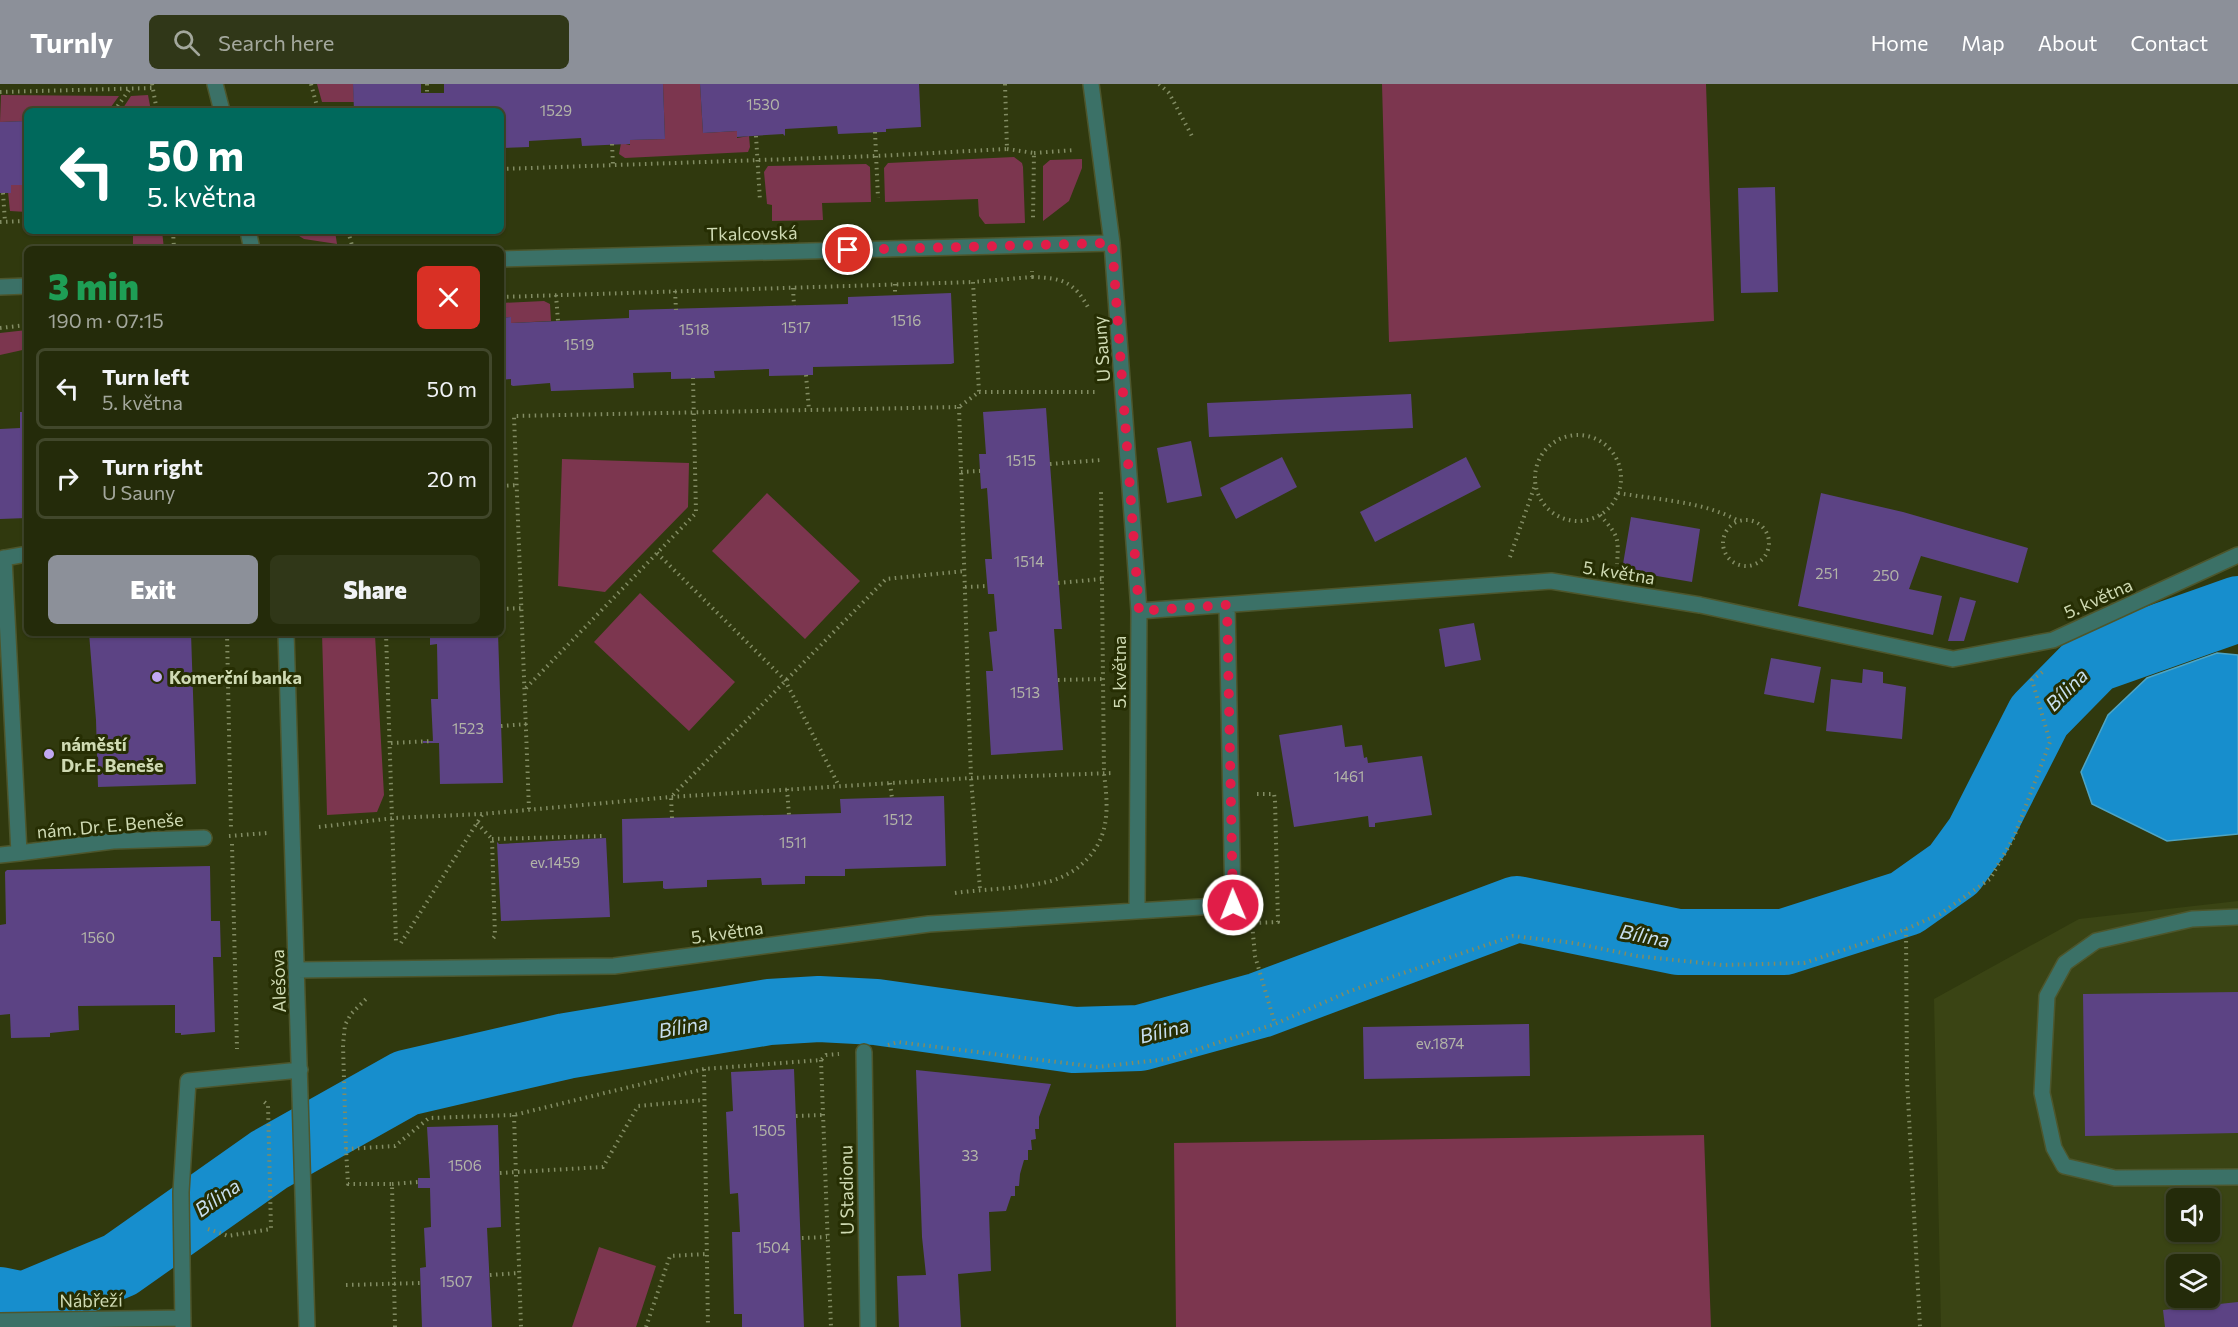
<!DOCTYPE html>
<html lang="en">
<head>
<meta charset="utf-8">
<style>
	:root { --surface:#242b0a; --page:#303718; --text:#f1f3f6; --muted:#a3a79c; --line:#41472b; --accent:#8c9099 }
	body { margin:0; font-family:Commissioner,sans-serif; background:var(--page); color:var(--text); height:100vh; display:flex; flex-direction:column; font-size:22px; white-space:nowrap }
	* { box-sizing:border-box; margin:0 }
	p { font-size:20px; color:var(--muted) }
	.icon { flex:none; width:33px; height:33px; fill:none; stroke:currentColor; stroke-width:2; stroke-linecap:round; stroke-linejoin:round }
	.map { position:relative; flex:1; overflow:hidden }
	.panel { position:absolute; left:24px; top:162px; width:480px; height:390px; display:flex; flex-direction:column; background:var(--surface); border-radius:9px; box-shadow:0 2px 4px #0004,0 0 0 2px var(--line) }
	.panel>* { flex:none }
	.top-card { position:absolute; left:24px; top:24px; width:480px; height:126px; border-radius:9px; box-shadow:0 2px 4px #0004,0 0 0 2px var(--line); background:#00695c; color:#fff; overflow:hidden }
	.fabs { position:absolute; left:2166px; top:1104px; display:grid; gap:12px }
	.fabs a { display:grid; place-items:center; width:54px; height:54px; border-radius:9px; background:var(--surface); box-shadow:0 2px 4px #0004,0 0 0 2px var(--line); font-size:30px }
	.pin { position:absolute; display:grid; place-items:center; width:51px; height:51px; color:#fff; margin:-26px; border:3px solid #fff; border-radius:50%; box-shadow:0 2px 6px #0007 }
	.me { position:absolute; width:66px; margin:-33px; rotate:359deg; stroke-linejoin:round; filter:drop-shadow(0 0 4px #0008) }
	.turn { display:flex; align-items:center; gap:21px; height:126px; padding:0 24px; font-size:27px }
	.turn .icon { width:78px; height:78px; stroke-width:2.5 }
	.turn b { display:block; font-size:42px; line-height:51px }
	.round { display:grid; place-items:center; flex:none; width:63px; height:63px; border-radius:9px; background:var(--page) }
	.summary { display:flex; align-items:center; justify-content:space-between; height:102px; padding:0 24px }
	h1 { font-size:36px; font-weight:800; line-height:45px; color:#1e9e55 }
	.action { display:flex; gap:12px; margin-top:auto; padding:12px 24px }
	.action a { flex:1; height:69px; border-radius:9px; background:var(--accent); color:#fff; font-size:24px; font-weight:800; line-height:69px; text-align:center }
	.action a+a { background:var(--page); color:var(--text) }
	ul { padding:0; list-style:none }
	li { display:flex; align-items:center; gap:18px; height:81px; margin:0 12px 9px; padding:0 12px; border:3px solid var(--line); border-radius:9px }
	li div { flex:1 }
	li b { display:block; font-size:22px }
	li em { font-style:normal }
	header { display:flex; align-items:center; gap:36px; box-sizing:border-box; height:84px; padding:0 30px; background:var(--accent); color:#fff }
	header strong { font-size:28px }
	nav { display:flex; gap:33px; margin-inline-start:auto; font-size:21px }
	.search { width:420px; height:54px; background:var(--page); display:flex; align-items:center; gap:15px; box-sizing:border-box; padding:0 21px; border-radius:9px; color:var(--muted); font-size:22px }
	.map>svg:first-child { display:block }
	.built { fill:#3a4414; fill-rule:evenodd }
	.green { fill:#7c364f }
	.water { fill:#178ecd; stroke:#4ea5c5; stroke-width:1.5 }
	.lines { fill:none; stroke-linecap:round; stroke-linejoin:round }
	.river { stroke:#178ecd; stroke-width:66 }
	.building { fill:#5c4384 }
	.minor-casing { stroke:#4d562c; stroke-width:18 }
	.path { stroke:#828c63; stroke-width:4; stroke-dasharray:1.5 4.5; stroke-linecap:butt }
	.minor { stroke:#3b7167; stroke-width:15 }
	.route { stroke:#e11d48; stroke-width:10; stroke-dasharray:0 18 }
	.poi-dot { fill:#c1a8f3; stroke:#262e03; stroke-width:2 }
	.labels { text-anchor:middle; dominant-baseline:central; stroke-width:6; stroke-linejoin:round; paint-order:stroke }
	.number-label { font-size:15px; fill:#b2b4a7 }
	.street-label { font-size:18px; fill:#cfdab3; stroke:#262e03 }
	.poi-label { font-size:18px; font-weight:bold; fill:#cfdab3; stroke:#262e03; text-anchor:start }
	.water-label { font-size:20px; font-style:italic; fill:#c7deee; stroke:#262e03 }
</style>
</head>
<body>
<header>
<strong>Turnly</strong>
<div class="search"><svg class="icon" aria-label="search" viewBox="0 0 24 24"><circle cx="10" cy="10" r="6"/><path d="M15 15l6 6"/></svg>Search here</div>
<nav><a>Home</a><a>Map</a><a>About</a><a>Contact</a></nav>
</header>
<div class="map">
<svg width="2238" height="1243" viewBox="0 0 2238 1243">
	<rect width="100%" height="100%" fill="#30390e"/>
	<path class="built" d="M 2238,817 L 2238,1243 L 1941,1243 L 1934,915 L 2079,835 ZM 2176,1114 L 2210,1114 L 2210,1148 L 2176,1148 ZM 2176,1180 L 2210,1180 L 2210,1214 L 2176,1214 Z"/>
	<path class="green" d="M 317,0 L 353,0 L 354,18 L 322,18 Z
		M 663,0 L 700,0 L 703,49 L 737,47 L 737,54 L 749,52 L 750,63 L 748,68 L 625,74 L 619,70 L 621,59 L 630,61 L 630,56 L 665,55 Z
		M 1382,0 L 1706,0 L 1714,237 L 1389,258 Z
		M 1,11 L 119,12 L 108,27 L 27,27 L 27,37 L 0,38 Z
		M 148,11 L 151,27 L 121,27 L 131,12 Z
		M 1014,73 L 1022,79 L 1023,83 L 1025,139 L 985,140 L 979,132 L 978,115 L 885,118 L 884,84 L 888,79 Z
		M 1082,75 L 1082,84 L 1069,117 L 1043,137 L 1043,82 L 1050,76 Z
		M 866,80 L 870,83 L 871,118 L 822,119 L 823,136 L 772,137 L 772,121 L 767,120 L 764,88 L 768,82 Z
		M 11,101 L 27,101 L 27,128 L 10,127 L 8,108 Z
		M 135,147 L 162,147 L 164,165 L 133,165 L 133,151 Z
		M 291,147 L 335,147 L 337,160 L 304,155 Z
		M 544,217 L 550,220 L 551,237 L 511,239 L 510,233 L 501,234 L 501,219 Z
		M 27,246 L 27,265 L 0,271 L 0,249 Z
		M 562,375 L 689,379 L 688,423 L 605,508 L 558,502 Z
		M 767,409 L 860,497 L 805,555 L 712,467 Z
		M 640,509 L 735,598 L 689,647 L 594,558 Z
		M 322,549 L 372,549 L 375,551 L 384,711 L 377,728 L 327,731 Z
		M 1704,1051 L 1711,1243 L 1176,1243 L 1174,1059 Z
		M 599,1163 L 656,1182 L 636,1243 L 572,1243 Z"/>
	<path class="water" d="M 2217,569 L 2238,571 L 2238,750 L 2167,757 L 2092,720 L 2081,688 L 2108,631 L 2147,594 Z"/>
	<g class="lines">
		<path class="river" d="M 0,1216 L 24,1221 L 120,1181 L 269,1076 L 406,999 L 566,962 L 769,928 L 819,925 L 876,928 L 1074,956 L 1140,954 L 1260,921 L 1517,825 L 1678,858 L 1784,858 L 1906,819 L 1954,785 L 1978,752 L 2039,632 L 2094,576 L 2238,525"/>
	</g>
	<path class="building" d="M 353,0 L 421,0 L 421,9 L 444,9 L 444,0 L 663,0 L 665,55 L 630,56 L 630,60 L 628,60 L 582,62 L 581,54 L 529,57 L 529,63 L 501,64 L 501,27 L 354,27 Z
		M 700,0 L 919,0 L 921,43 L 886,45 L 886,48 L 883,48 L 838,50 L 837,42 L 785,45 L 785,52 L 783,50 L 737,53 L 737,47 L 703,49 Z
		M 27,37 L 27,101 L 11,101 L 11,109 L 0,109 L 0,38 Z
		M 1775,103 L 1778,208 L 1741,209 L 1738,104 Z
		M 951,209 L 954,279 L 951,280 L 813,283 L 813,291 L 811,291 L 769,292 L 769,285 L 714,287 L 715,294 L 712,294 L 671,295 L 671,288 L 633,289 L 634,304 L 553,307 L 551,307 L 550,299 L 513,302 L 511,301 L 511,295 L 501,296 L 501,234 L 511,233 L 511,239 L 629,234 L 629,226 L 848,220 L 848,213 Z
		M 1411,310 L 1413,344 L 1209,353 L 1207,319 Z
		M 1046,324 L 1062,545 L 1054,545 L 1063,666 L 991,671 L 986,587 L 993,587 L 989,548 L 997,547 L 994,510 L 988,510 L 985,475 L 992,475 L 987,404 L 981,405 L 979,370 L 986,370 L 983,328 Z
		M 20,328 L 27,328 L 27,434 L 0,435 L 0,345 L 20,344 Z
		M 1191,357 L 1202,412 L 1167,419 L 1157,364 Z
		M 1282,373 L 1297,403 L 1236,435 L 1220,404 Z
		M 1466,373 L 1481,403 L 1375,458 L 1360,428 Z
		M 1821,409 L 1903,428 L 2028,464 L 2018,499 L 1921,472 L 1909,505 L 1942,512 L 1933,551 L 1798,522 Z
		M 1631,433 L 1700,445 L 1692,498 L 1622,486 Z
		M 1960,513 L 1976,517 L 1964,557 L 1948,557 Z
		M 1474,539 L 1481,576 L 1445,583 L 1439,545 Z
		M 89,549 L 191,549 L 196,700 L 98,703 L 96,636 Z
		M 430,549 L 498,549 L 503,699 L 440,700 L 439,659 L 423,659 L 423,657 L 433,657 L 431,615 L 438,615 L 437,560 L 430,561 Z
		M 1771,574 L 1821,583 L 1814,619 L 1764,610 Z
		M 1863,585 L 1883,588 L 1883,599 L 1906,603 L 1902,655 L 1826,647 L 1831,595 L 1862,599 Z
		M 1342,641 L 1345,663 L 1362,661 L 1364,674 L 1367,673 L 1368,679 L 1422,672 L 1432,731 L 1375,739 L 1375,743 L 1369,743 L 1368,732 L 1294,743 L 1279,651 Z
		M 944,712 L 946,782 L 845,785 L 845,792 L 805,792 L 805,800 L 803,800 L 762,801 L 761,794 L 707,796 L 707,803 L 665,805 L 663,804 L 663,797 L 623,799 L 622,735 L 841,729 L 840,715 Z
		M 606,754 L 610,833 L 501,837 L 497,758 L 499,760 Z
		M 210,782 L 211,837 L 220,837 L 221,873 L 213,873 L 215,948 L 181,951 L 181,949 L 175,949 L 175,921 L 78,922 L 79,946 L 50,949 L 50,953 L 11,954 L 10,930 L 0,931 L 0,841 L 6,840 L 5,788 L 7,786 Z
		M 2238,908 L 2238,1049 L 2085,1052 L 2083,910 Z
		M 1529,940 L 1530,992 L 1364,995 L 1363,943 Z
		M 794,985 L 804,1243 L 742,1243 L 742,1230 L 734,1230 L 732,1148 L 740,1148 L 738,1109 L 730,1110 L 726,1028 L 733,1027 L 731,988 Z
		M 916,986 L 1051,1000 L 1039,1033 L 1039,1045 L 1035,1045 L 1036,1055 L 1031,1056 L 1032,1066 L 1028,1066 L 1028,1076 L 1024,1076 L 1020,1090 L 1019,1102 L 1015,1102 L 1015,1112 L 1011,1112 L 1006,1127 L 989,1128 L 991,1187 L 958,1190 L 961,1243 L 899,1243 L 897,1192 L 926,1191 L 922,1153 Z
		M 498,1041 L 501,1143 L 487,1144 L 492,1243 L 422,1243 L 420,1184 L 426,1183 L 424,1144 L 431,1143 L 430,1104 L 418,1104 L 418,1094 L 430,1094 L 427,1043 Z
		M 2238,1218 L 2238,1243 L 2165,1243 L 2163,1226 Z"/>
	<g class="lines">
		<g class="minor-casing">
			<path id="minor" d="M 215,0 L 222,27
				M 1091,0 L 1112,159 L 1139,527 L 1137,826
				M 248,147 L 252,165
				M 501,175 L 1112,159
				M 0,203 L 27,202
				M 0,475 L 27,470
				M 1139,527 L 1551,497 L 1700,521 L 1953,575 L 2053,556 L 2238,471
				M 286,549 L 307,1243
				M 19,769 L 113,757 L 204,754
				M 0,771 L 19,769 L 4,474
				M 2238,833 L 2192,835 L 2096,857 L 2065,879 L 2047,912 L 2042,1009 L 2054,1064 L 2064,1082 L 2115,1094 L 2238,1093
				M 297,886 L 614,882 L 929,840 L 1233,821 L 1227,521
				M 864,968 L 868,1243
				M 0,1237 L 183,1234
				M 183,1243 L 181,1108 L 188,997 L 300,986"/>
		</g>
		<path class="path" d="M 152,0 L 157,27
			M 311,0 L 318,26
			M 427,0 L 427,9
			M 1159,0 L 1169,9 L 1193,54
			M 0,8 L 153,4
			M 318,26 L 354,24
			M 114,27 L 130,5
			M 875,48 L 878,114
			M 756,52 L 760,117
			M 612,60 L 613,81
			M 1007,65 L 1034,69 L 1033,134
			M 1034,69 L 1075,66
			M 501,85 L 876,72 L 1007,65 L 1005,0
			M 3,109 L 5,138
			M 0,138 L 27,137
			M 173,147 L 174,165
			M 348,147 L 353,165
			M 1032,193 C 1062,194 1074,197 1089,225
			M 895,200 L 895,212
			M 793,204 L 794,222
			M 675,207 L 676,226
			M 556,211 L 558,237
			M 501,213 L 973,198
			M 0,244 L 27,241
			M 806,291 L 809,326
			M 979,308 L 1096,308
			M 959,323 L 971,694 L 980,805
			M1535 394a43 43 0 1 1 86 0a43 43 0 1 1-86 0Z
			M 1050,380 L 1101,376
			M 961,388 L 980,387
			M 501,402 L 517,401
			M 1618,409 C 1659,416 1702,417 1739,437
			M 1600,431 C 1618,452 1619,452 1617,480
			M1723 459a23 23 0 1 1 46 0a23 23 0 1 1-46 0Z
			M 657,469 L 785,596 L 839,702
			M 1510,473 L 1535,401
			M 1058,499 L 1102,495
			M 965,503 L 987,502
			M 501,525 L 522,524
			M 227,549 L 231,746
			M 386,549 L 396,858
			M 1058,596 L 1103,595
			M 526,604 L 696,429 L 693,294
			M 501,642 L 527,640
			M 391,659 L 433,657
			M 890,699 L 892,714
			M 787,705 L 789,731
			M 1257,710 L 1274,710 L 1275,716 L 1278,838 L 1252,839 L 1255,872 L 1275,940
			M 529,725 L 514,332 L 959,323 L 979,308 L 973,198 L 1032,193 L 1032,187
			M 672,734 L 671,713 L 886,495 L 965,487
			M 477,739 L 492,755 L 495,852 L 491,857
			M 319,743 L 394,734 L 482,730 L 671,713 L 971,694 L 1113,689
			M 229,752 L 267,749
			M 492,755 L 602,752
			M 232,760 L 237,965
			M 955,809 C 985,805 1017,805 1047,798 C 1057,796 1067,791 1076,785 C 1110,759 1109,728 1104,690 L 1101,406
			M 1906,845 L 1907,995 L 1920,1243
			M 401,859 L 482,731
			M 888,961 L 898,958 L 1097,983 L 1168,975 L 1275,940 L 1350,907 L 1513,852 L 1574,859 L 1637,872 L 1722,881 L 1804,879 L 1906,845 L 1940,830 L 1990,795 L 2014,753 L 2050,658 L 2032,596 L 2045,586
			M 821,976 L 831,1243
			M 704,985 L 708,1243
			M 514,1031 L 521,1243
			M 796,1032 L 823,1031
			M 346,1065 L 343,961 L 345,941 L 351,930 L 368,913
			M 500,1089 L 603,1083 L 638,1022 L 703,1016
			M 392,1100 L 418,1098
			M 208,1145 L 228,1152 L 271,1145 L 268,1021 L 262,1016
			M 802,1154 L 827,1153
			M 490,1191 L 519,1189
			M 346,1201 L 420,1199
			M 395,1243 L 392,1100 L 348,1100 L 346,1065 L 395,1062 L 429,1034 L 514,1031 L 704,985 L 821,976 L 826,971 L 839,970
			M 646,1243 L 670,1172 L 706,1170"/>
		<use href="#minor" class="minor"/>
	</g>
	<g class="lines">
		<path class="route" d="M 848,166 L 1112,159 L 1139,527 L 1227,521 L 1233,821"/>
	</g>
	<g class="poi-dot">
		<circle cx="157" cy="593" r="6"/>
		<circle cx="49" cy="670" r="6"/>
	</g>
	<g class="labels">
		<g class="number-label">
			<text x="763" y="20">1530</text>
			<text x="556" y="26">1529</text>
			<text x="906" y="236">1516</text>
			<text x="796" y="243">1517</text>
			<text x="694" y="245">1518</text>
			<text x="579" y="260">1519</text>
			<text x="1021" y="376">1515</text>
			<text x="1029" y="477">1514</text>
			<text x="1827" y="489">251</text>
			<text x="1886" y="491">250</text>
			<text x="1025" y="608">1513</text>
			<text x="468" y="644">1523</text>
			<text x="1349" y="692">1461</text>
			<text x="898" y="735">1512</text>
			<text x="793" y="758">1511</text>
			<text x="555" y="778">ev.1459</text>
			<text x="98" y="853">1560</text>
			<text x="1440" y="959">ev.1874</text>
			<text x="769" y="1046">1505</text>
			<text x="970" y="1071">33</text>
			<text x="465" y="1081">1506</text>
			<text x="773" y="1163">1504</text>
			<text x="456" y="1197">1507</text>
		</g>
		<g class="street-label">
			<text transform="translate(752 149) rotate(-1)">Tkalcovská</text>
			<text transform="translate(1101 265) rotate(-94)">U Sauny</text>
			<text transform="translate(1619 488) rotate(9)">5. května</text>
			<text transform="translate(2098 514) rotate(-24)">5. května</text>
			<text transform="translate(1119 588) rotate(-90)">5. května</text>
			<text transform="translate(110 741) rotate(-5)">nám. Dr. E. Beneše</text>
			<text transform="translate(727 848) rotate(-8)">5. května</text>
			<text transform="translate(278 897) rotate(-92)">Alešova</text>
			<text transform="translate(846 1106) rotate(-91)">U Stadionu</text>
			<text transform="translate(91 1216) rotate(-1)">Nábřeží</text>
		</g>
		<g class="poi-label">
			<text x="169" y="593">Komerční banka</text>
			<text x="61" y="660">náměstí<tspan x="61" dy="21">Dr.E. Beneše</tspan></text>
		</g>
		<g class="water-label">
			<text transform="translate(2066 605) rotate(-45)">Bílina</text>
			<text transform="translate(1645 851) rotate(11)">Bílina</text>
			<text transform="translate(683 942) rotate(-10)">Bílina</text>
			<text transform="translate(1164 946) rotate(-14)">Bílina</text>
			<text transform="translate(217 1113) rotate(-35)">Bílina</text>
		</g>
	</g>
</svg>
<div class="fabs">
<a><svg class="icon" aria-label="sound" viewBox="0 0 24 24"><path d="M4 9h4l5-4v14l-5-4H4zM17 9q2 3 0 6"/></svg></a>
<a><svg class="icon" aria-label="layers" viewBox="0 0 24 24"><path d="M12 4l9 5-9 5-9-5zM3 14l9 5 9-5"/></svg></a>
</div>
<div class="pin" style="left:848px;top:166px;background:#d93025"><svg class="icon" aria-label="arrive" viewBox="0 0 24 24"><path d="M6 21V4h12l-3 4 3 4H6"/></svg></div>
<svg class="me" style="left:1233px;top:821px" viewBox="-20 -20 40 40"><circle r="17" fill="#e11d48" stroke="#fff" stroke-width="3"/><path d="M0-11L8 9 0 5-8 9z" fill="#fff"/></svg>
<div class="top-card">
<div class="turn"><svg class="icon" aria-label="left" viewBox="0 0 24 24"><path d="M17 20v-9H6M10 6l-5 5 5 5"/></svg><div><b>50 m</b>5. května</div></div>
</div>
<section class="panel">
<div class="summary"><div><h1>3 min</h1><p>190 m · 07:15</p></div><a class="round" style="background:#d93025;color:#fff"><svg class="icon" aria-label="close" viewBox="0 0 24 24"><path d="M6 6l12 12M18 6L6 18"/></svg></a></div>
<ul>
<li><svg class="icon" aria-label="left" viewBox="0 0 24 24"><path d="M17 20v-9H6M10 6l-5 5 5 5"/></svg><div><b>Turn left</b><p>5. května</p></div><em>50 m</em></li>
<li><svg class="icon" aria-label="right" viewBox="0 0 24 24"><path d="M7 20v-9h11M14 6l5 5-5 5"/></svg><div><b>Turn right</b><p>U Sauny</p></div><em>20 m</em></li>
</ul>
<div class="action"><a>Exit</a><a>Share</a></div>
</section>
</div>
</body>
</html>
